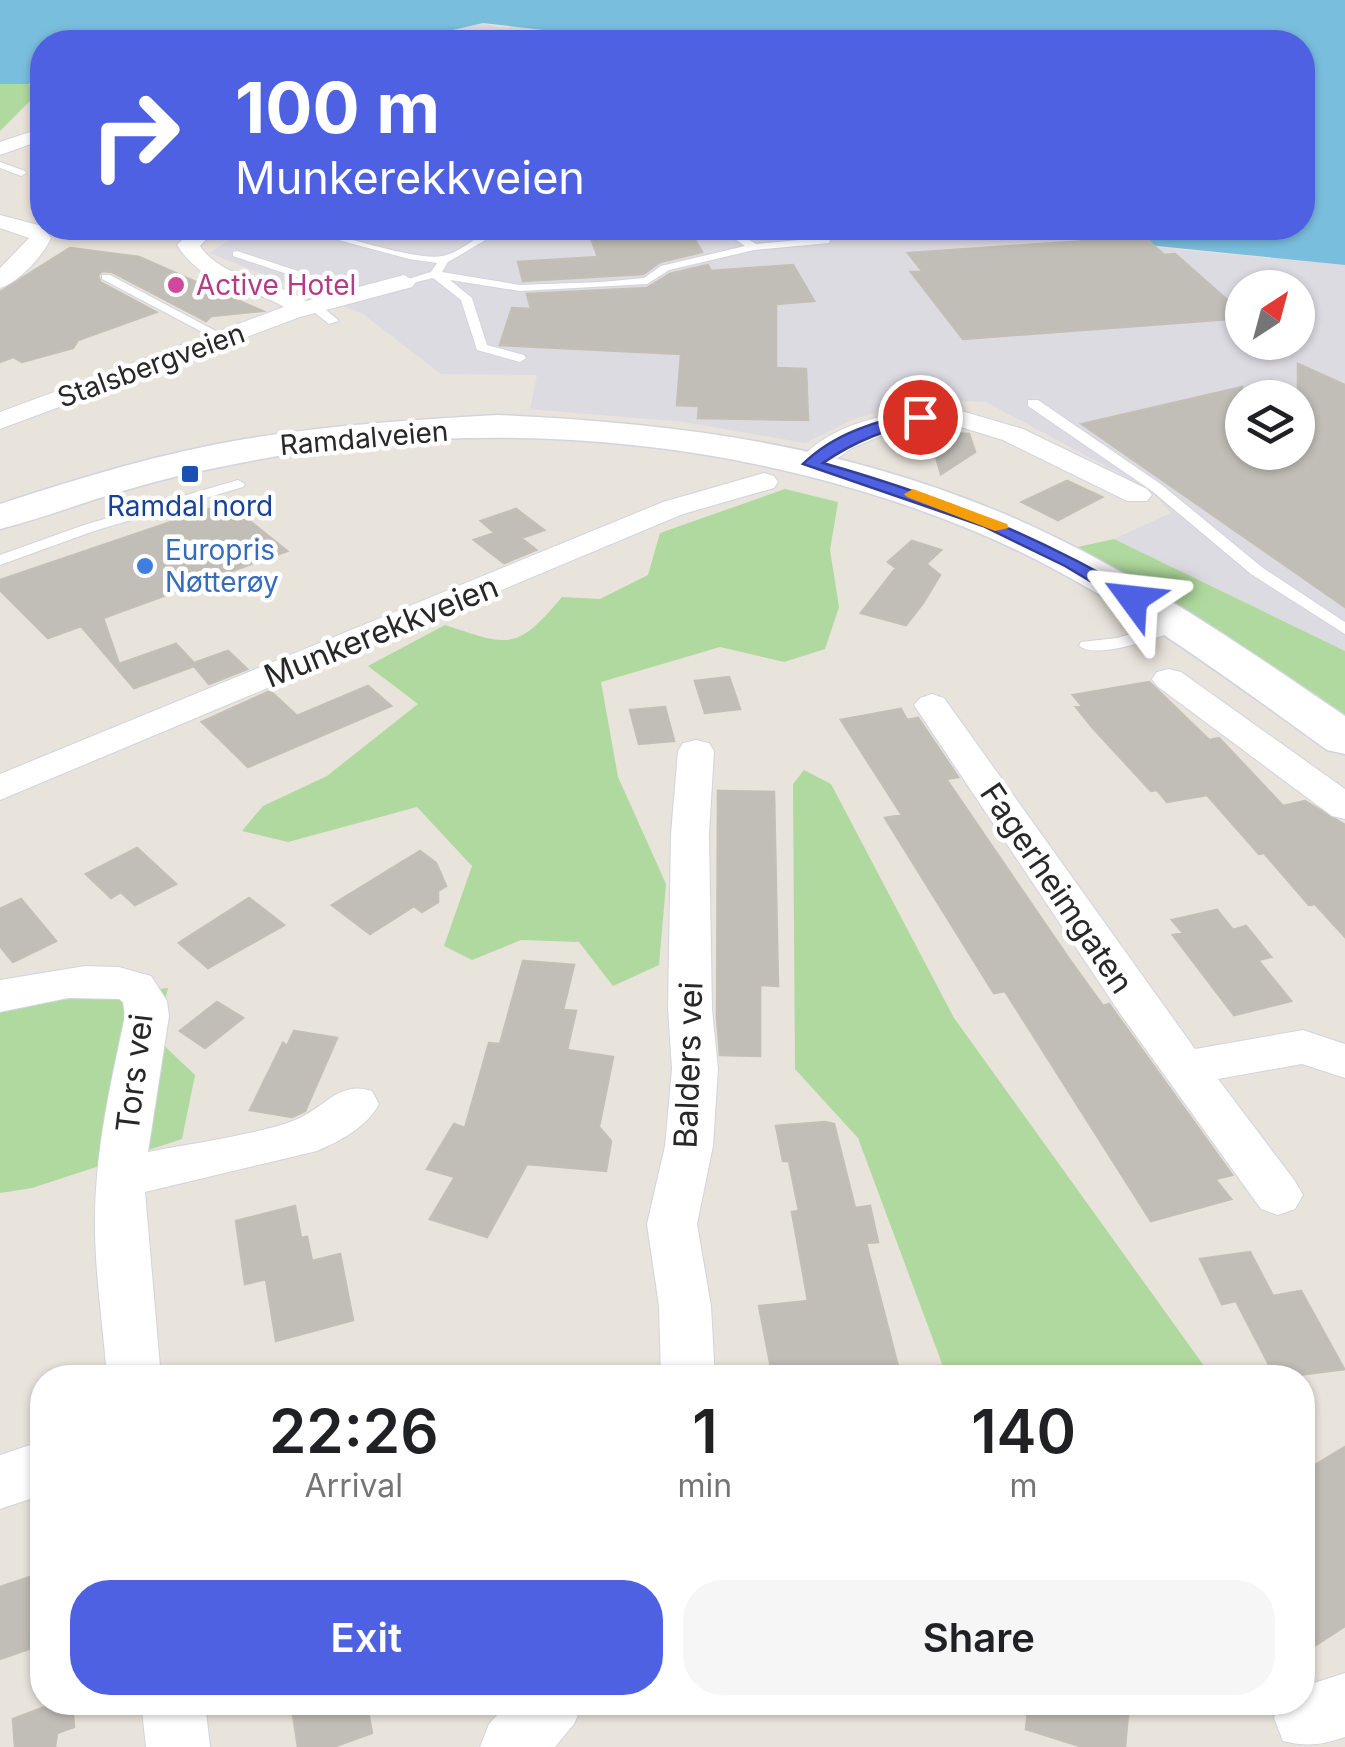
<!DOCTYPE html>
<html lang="en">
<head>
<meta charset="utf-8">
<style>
	:root { --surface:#fff; --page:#f6f6f6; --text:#202124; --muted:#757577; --accent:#4e61e3 }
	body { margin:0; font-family:Inter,sans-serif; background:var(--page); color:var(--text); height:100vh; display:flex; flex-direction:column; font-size:38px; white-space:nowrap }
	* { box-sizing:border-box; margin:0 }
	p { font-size:32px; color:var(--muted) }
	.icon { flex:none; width:55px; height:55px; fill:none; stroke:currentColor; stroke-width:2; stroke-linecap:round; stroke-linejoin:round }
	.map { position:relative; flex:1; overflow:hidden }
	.sheet { position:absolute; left:30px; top:1365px; width:1285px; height:350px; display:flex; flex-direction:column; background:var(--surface); border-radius:40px; box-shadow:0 2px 8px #0004 }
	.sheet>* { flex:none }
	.hud { position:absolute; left:30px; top:30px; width:1285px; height:210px; border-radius:40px; box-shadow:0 2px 8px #0004; background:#4e61e3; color:#fff; overflow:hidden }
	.needle { width:65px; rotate:36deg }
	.controls { position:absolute; left:1225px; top:270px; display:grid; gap:20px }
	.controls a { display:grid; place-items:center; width:90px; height:90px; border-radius:50%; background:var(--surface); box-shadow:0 2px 8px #0004; font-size:50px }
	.pin { position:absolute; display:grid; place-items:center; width:85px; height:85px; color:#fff; margin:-42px; border:5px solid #fff; border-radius:50%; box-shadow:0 2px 10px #0007 }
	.me { position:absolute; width:110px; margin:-55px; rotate:300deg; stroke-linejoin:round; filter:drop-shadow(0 0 8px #0008) }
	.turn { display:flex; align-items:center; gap:35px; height:210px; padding:0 40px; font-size:45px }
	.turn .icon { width:130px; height:130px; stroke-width:2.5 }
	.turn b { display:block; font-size:70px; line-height:85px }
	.eta { display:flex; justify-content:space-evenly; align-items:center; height:170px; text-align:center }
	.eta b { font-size:60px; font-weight:600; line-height:70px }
	.primary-button { display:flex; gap:20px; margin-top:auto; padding:20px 40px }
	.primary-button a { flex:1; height:115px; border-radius:40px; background:var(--accent); color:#fff; font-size:40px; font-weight:600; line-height:115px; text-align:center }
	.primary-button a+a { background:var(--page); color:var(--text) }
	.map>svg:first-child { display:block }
	.industrial { fill:#dddbe2; fill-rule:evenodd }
	.green { fill:#afd99e }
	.water { fill:#7abede }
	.building { fill:#c1bdb7; stroke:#c3bfb5; stroke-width:2.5 }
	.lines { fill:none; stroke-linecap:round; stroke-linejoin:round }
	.service-casing { stroke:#d1d3df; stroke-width:2 }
	.minor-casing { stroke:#d1d3df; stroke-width:2 }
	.secondary-casing { stroke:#d1d3df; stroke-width:3 }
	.service { fill:#fff; fill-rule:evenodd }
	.minor { fill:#fff; fill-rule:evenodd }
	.secondary { fill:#fff; fill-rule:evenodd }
	.route { fill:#4e61e3; stroke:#333f94; stroke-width:2.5 }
	.slow { fill:#f59e0b }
	.hotel-dot { fill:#d1479c; stroke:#fff; stroke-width:4 }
	.transit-dot { fill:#1a4fb4; stroke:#fff; stroke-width:4 }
	.shop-dot { fill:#3f7fe0; stroke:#fff; stroke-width:4 }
	.labels { text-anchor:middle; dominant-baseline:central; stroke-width:9; stroke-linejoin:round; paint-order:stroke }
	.far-hotel-label { font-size:28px; fill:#b23c85; stroke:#fff; text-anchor:start }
	.far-street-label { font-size:28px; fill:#282828; stroke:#fff }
	.far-transit-label { font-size:28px; fill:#164399; stroke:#fff }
	.far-shop-label { font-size:28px; fill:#366cbe; stroke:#fff; text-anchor:start }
	.street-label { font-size:32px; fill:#282828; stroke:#fff }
</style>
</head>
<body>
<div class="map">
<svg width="1345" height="1747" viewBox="0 0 1345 1747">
	<rect width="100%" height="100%" fill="#e8e3db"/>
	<path class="industrial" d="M 483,23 L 501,28 L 519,27 L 648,42 L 402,42 Z
		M 249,228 L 1050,228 L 1058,236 L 1130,245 L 1345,265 L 1345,651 L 1114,539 L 1171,513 L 1150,490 L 986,402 L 918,400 L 854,419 L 805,443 L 684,422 L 530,409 L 537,375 L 441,374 L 363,314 L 209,253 ZM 1242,288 L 1298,288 L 1298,342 L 1242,342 ZM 1242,398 L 1298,398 L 1298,452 L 1242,452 Z"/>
	<path class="green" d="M 0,84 L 29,84 L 37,94 L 0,131 Z
		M 785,489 L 838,502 L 830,550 L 839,607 L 825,649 L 784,662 L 720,647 L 601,682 L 618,777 L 666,884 L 659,965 L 613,986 L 579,942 L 521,940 L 472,960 L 444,946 L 472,866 L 417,807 L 288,842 L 242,831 L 263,806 L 327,776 L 418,704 L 368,666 L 445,625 C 509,646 516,652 562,597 L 600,599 L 648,575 L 660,533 Z
		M 1114,539 L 1345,651 L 1345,717 L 1078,547 Z
		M 804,770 L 831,784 L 954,1018 L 1212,1377 L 947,1377 L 858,1138 L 795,1069 L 793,784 Z
		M 168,988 L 156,1038 L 195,1075 L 182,1139 L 32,1188 L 0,1193 L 0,1007 Z"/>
	<path class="water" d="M 0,0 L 1345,0 L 1345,265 L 1058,236 L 1050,228 L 1302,228 L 1302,42 L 648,42 L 483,23 L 402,42 L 42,42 L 42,78 L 29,84 L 0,84 Z"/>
	<path class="building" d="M 587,228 L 688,228 L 702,252 L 660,262 L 643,274 L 523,281 L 518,262 L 598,257 Z
		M 1144,237 L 1164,255 L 1175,254 L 1242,313 L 1242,318 L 963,339 L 911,272 L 923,272 L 908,253 Z
		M 70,248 L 139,257 L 262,311 L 211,316 L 206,321 L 112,272 L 102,271 L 98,275 L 100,282 L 156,312 L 78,340 L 73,348 L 22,362 L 13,357 L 0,362 L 0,292 Z
		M 708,265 L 711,271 L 793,265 L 814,301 L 776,304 L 776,368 L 806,369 L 808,420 L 698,418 L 699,406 L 677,405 L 681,354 L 500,345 L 512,308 L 531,309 L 527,294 L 647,288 L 670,274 Z
		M 1298,364 L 1345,385 L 1345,607 L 1082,424 L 1242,387 L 1242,452 L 1298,452 Z
		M 929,432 L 969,434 L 975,452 L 941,474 Z
		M 1067,481 L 1102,497 L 1058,520 L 1022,502 Z
		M 227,503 L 287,551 L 103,618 L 119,664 L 176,644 L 194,663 L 228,651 L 247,669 L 209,684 L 194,666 L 134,688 L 81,626 L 48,638 L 0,590 L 0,580 Z
		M 516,509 L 544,530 L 521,538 L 536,550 L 504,563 L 474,540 L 495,533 L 481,521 Z
		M 912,541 L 941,550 L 926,564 L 940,575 L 923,603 L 906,625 L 861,613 L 896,568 L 888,562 Z
		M 729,677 L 740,709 L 705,713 L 695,681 Z
		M 1149,682 L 1209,740 L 1219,738 L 1283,806 L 1305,801 L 1345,825 L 1345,937 L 1315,904 L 1309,905 L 1264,853 L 1259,854 L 1207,795 L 1167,802 L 1157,790 L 1151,791 L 1092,727 L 1076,707 L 1082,706 L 1073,695 Z
		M 368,686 L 391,706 L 248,767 L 202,722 L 270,691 L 297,716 Z
		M 665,707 L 674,741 L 639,744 L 630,710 Z
		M 901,709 L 907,720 L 918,718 L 958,777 L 946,779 L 1069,959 L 1103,1006 L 1109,1004 L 1232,1175 L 1215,1179 L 1231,1199 L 1151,1221 L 1005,991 L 994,993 L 885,818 L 902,815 L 841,720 Z
		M 718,791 L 774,792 L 778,986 L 760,985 L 760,1056 L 720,1055 L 717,1018 Z
		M 137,848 L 176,884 L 135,905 L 121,892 L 111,898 L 86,874 Z
		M 420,851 L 436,863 L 446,886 L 438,891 L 438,902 L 422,912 L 414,906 L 370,934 L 332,905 Z
		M 249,898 L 284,925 L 208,968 L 179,943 Z
		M 21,899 L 56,941 L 13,962 L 0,946 L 0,909 Z
		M 1217,910 L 1233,930 L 1246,926 L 1271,957 L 1258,960 L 1291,1001 L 1234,1015 L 1173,935 L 1183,933 L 1172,920 Z
		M 523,961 L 574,965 L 563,1010 L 576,1011 L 567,1050 L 613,1057 L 599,1127 L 611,1141 L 606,1171 L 527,1164 L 487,1237 L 430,1219 L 455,1177 L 427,1169 L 454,1124 L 465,1128 L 489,1043 L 500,1044 Z
		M 217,1002 L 243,1018 L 205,1048 L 180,1031 Z
		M 294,1031 L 337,1038 L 305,1111 L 292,1117 L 250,1110 L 283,1043 L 287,1046 Z
		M 825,1122 L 834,1124 L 855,1208 L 870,1206 L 878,1242 L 866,1243 L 901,1378 L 773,1378 L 759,1306 L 808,1301 L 792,1212 L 799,1211 L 789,1161 L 783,1161 L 776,1126 Z
		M 295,1206 L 301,1238 L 307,1237 L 312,1261 L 340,1254 L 353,1320 L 276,1341 L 266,1279 L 245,1284 L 236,1221 Z
		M 1250,1252 L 1273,1296 L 1301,1291 L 1344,1369 L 1276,1378 L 1236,1301 L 1222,1304 L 1200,1259 Z
		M 1345,1447 L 1345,1626 L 1302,1654 L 1302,1473 Z
		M 42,1573 L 40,1645 L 0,1659 L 0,1587 Z
		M 58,1702 L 72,1702 L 74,1727 L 57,1733 L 55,1747 L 15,1747 L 13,1719 Z
		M 291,1702 L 366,1702 L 372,1733 L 333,1747 L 298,1747 Z
		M 1029,1702 L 1129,1702 L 1125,1747 L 1083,1747 L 1026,1729 Z"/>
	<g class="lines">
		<g class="service-casing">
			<path id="service" d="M 0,162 L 25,171 L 26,173 L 21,176 L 0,168 Z
				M 294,228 L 310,228 C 339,235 416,261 442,256 C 465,252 481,228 506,228 L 448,262 L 442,272 L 520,285 L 602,282 L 644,278 L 661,266 L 745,246 L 719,228 L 731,228 L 756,244 L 820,238 L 824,228 L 834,228 L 829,243 L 754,250 L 669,270 L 647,284 L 520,291 L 450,280 L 472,298 L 487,345 L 524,355 L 526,358 L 520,362 L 477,350 L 461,300 L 433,278 L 404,285 L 398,282 L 431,272 L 437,263 L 409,259 Z
				M 237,251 L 328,281 L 354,296 L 344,298 L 320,285 L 233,256 L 233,252 Z
				M 102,275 L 110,275 L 229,338 L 219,341 L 102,279 Z
				M 310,303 L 318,303 L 339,321 L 329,324 L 310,309 Z
				M 1028,400 L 1038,400 L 1162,485 L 1263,568 L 1345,622 L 1345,634 L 1251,574 L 1152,491 L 1028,406 Z
				M 238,480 L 245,484 L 243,487 L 94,531 L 0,565 L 0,555 L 84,525 Z
				M 1176,621 L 1184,626 L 1182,629 C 1158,637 1099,660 1079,646 L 1081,642 L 1117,638 Z"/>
		</g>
		<g class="minor-casing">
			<path id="minor" d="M 42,128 L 42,140 L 0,155 L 0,142 Z
				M 0,215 L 42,226 L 51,238 C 43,256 19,282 0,288 L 0,268 L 29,238 L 0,228 Z
				M 194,228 L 217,228 L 200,246 C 224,281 273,278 306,301 L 404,275 L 416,282 L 412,287 L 300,317 L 0,429 L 0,412 L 284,307 C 242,282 206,290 177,245 Z
				M 951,408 L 1023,429 L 1147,489 L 1152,495 L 1147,501 L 1127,501 L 1003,440 L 951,424 L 917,425 L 888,433 L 852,448 L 821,470 L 801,470 L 797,464 C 828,421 902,409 951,408 Z
				M 764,473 L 774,476 L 778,482 L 774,488 L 683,514 L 0,800 L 0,774 L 663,502 Z
				M 1169,669 L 1181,672 L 1345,789 L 1345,819 L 1332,816 L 1157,686 L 1152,679 L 1157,672 Z
				M 932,694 L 944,698 L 1195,1049 L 1303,1030 L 1345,1044 L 1345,1078 L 1302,1064 L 1218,1079 L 1295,1181 L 1303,1195 L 1295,1209 L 1278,1215 L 1261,1209 L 1119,1012 L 914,705 L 920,698 Z
				M 696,740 L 709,743 L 714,751 L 709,834 L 712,1009 L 718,1069 L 713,1146 L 697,1224 L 711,1306 L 715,1378 L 661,1378 L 659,1306 L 647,1224 L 665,1146 L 672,1069 L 668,1009 L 671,834 L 678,751 L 683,743 Z
				M 85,966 L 119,967 L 151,976 L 167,1001 L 169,1016 L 148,1152 C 187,1144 270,1133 302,1117 C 328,1103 342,1081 372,1091 L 379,1104 C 367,1127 340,1141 317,1151 L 145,1192 L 161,1378 L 107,1378 C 103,1324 94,1269 95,1215 C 96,1147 111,1082 125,1016 L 123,1002 L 119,999 L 68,998 L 0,1012 L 0,980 Z
				M 42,1441 L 42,1495 L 0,1509 L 0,1455 Z
				M 1345,1673 L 1345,1737 C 1322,1745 1307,1747 1283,1741 L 1274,1718 L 1280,1702 L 1302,1702 L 1302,1687 Z
				M 141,1702 L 205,1702 L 210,1747 L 146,1747 Z
				M 509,1702 L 584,1702 L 574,1724 L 555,1747 L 480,1747 L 489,1724 Z"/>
		</g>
		<g class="secondary-casing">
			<path id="secondary" d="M 497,415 C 677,423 839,444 1007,515 C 1128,567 1237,642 1345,716 L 1345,754 L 1327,750 C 1216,670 1102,584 974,531 C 745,436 484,414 240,463 C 204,470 166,478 130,489 C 86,501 44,518 0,529 L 0,504 C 80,478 161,453 245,439 C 328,425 412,420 497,415 Z"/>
		</g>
		<use href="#service" class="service"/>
		<use href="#minor" class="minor"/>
		<use href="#secondary" class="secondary"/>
	</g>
	<path class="route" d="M 920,412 L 928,417 L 926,420 C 888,429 856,440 823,463 C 942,497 1032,533 1139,595 L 1139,603 L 1127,603 L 1065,566 L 983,526 L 803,464 C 834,433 879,420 920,412 Z"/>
	<path class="slow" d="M 913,489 L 1007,524 L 1009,528 L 995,531 L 907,497 L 904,494 Z"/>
	<circle class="hotel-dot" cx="176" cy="285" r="10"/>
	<rect class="transit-dot" x="180" y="464" width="20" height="20" rx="5"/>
	<circle class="shop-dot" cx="145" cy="566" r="10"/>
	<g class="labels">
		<g class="far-hotel-label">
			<text x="196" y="285">Active Hotel</text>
		</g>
		<g class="far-street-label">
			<text transform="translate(151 365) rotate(-20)">Stalsbergveien</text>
			<text transform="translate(364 438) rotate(-5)">Ramdalveien</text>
		</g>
		<g class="far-transit-label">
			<text x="190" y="506">Ramdal nord</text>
		</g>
		<g class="far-shop-label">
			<text x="165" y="550">Europris<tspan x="165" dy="32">Nøtterøy</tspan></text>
		</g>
		<g class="street-label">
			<text transform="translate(381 631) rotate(-22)">Munkerekkveien</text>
			<text transform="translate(1057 888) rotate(56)">Fagerheimgaten</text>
			<text transform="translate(688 1065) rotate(-88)">Balders vei</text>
			<text transform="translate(134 1073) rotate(-83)">Tors vei</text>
		</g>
	</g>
</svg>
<div class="controls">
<a><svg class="needle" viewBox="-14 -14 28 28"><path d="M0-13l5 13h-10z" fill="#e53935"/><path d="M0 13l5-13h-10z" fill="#757577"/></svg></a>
<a><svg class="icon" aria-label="layers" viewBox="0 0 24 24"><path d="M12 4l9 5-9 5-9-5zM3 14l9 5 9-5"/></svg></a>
</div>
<div class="pin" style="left:920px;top:417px;background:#d93025"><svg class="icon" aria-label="arrive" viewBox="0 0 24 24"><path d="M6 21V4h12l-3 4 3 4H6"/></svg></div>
<svg class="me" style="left:1133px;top:599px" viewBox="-20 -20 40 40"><path d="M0-17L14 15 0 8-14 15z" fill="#4e61e3" stroke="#fff" stroke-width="4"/></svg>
<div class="hud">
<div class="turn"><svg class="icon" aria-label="right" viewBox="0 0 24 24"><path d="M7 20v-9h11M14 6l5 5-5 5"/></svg><div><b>100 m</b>Munkerekkveien</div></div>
</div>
<section class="sheet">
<div class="eta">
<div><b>22:26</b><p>Arrival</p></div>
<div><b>1</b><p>min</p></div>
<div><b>140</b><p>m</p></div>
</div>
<div class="primary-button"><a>Exit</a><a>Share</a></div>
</section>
</div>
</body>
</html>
